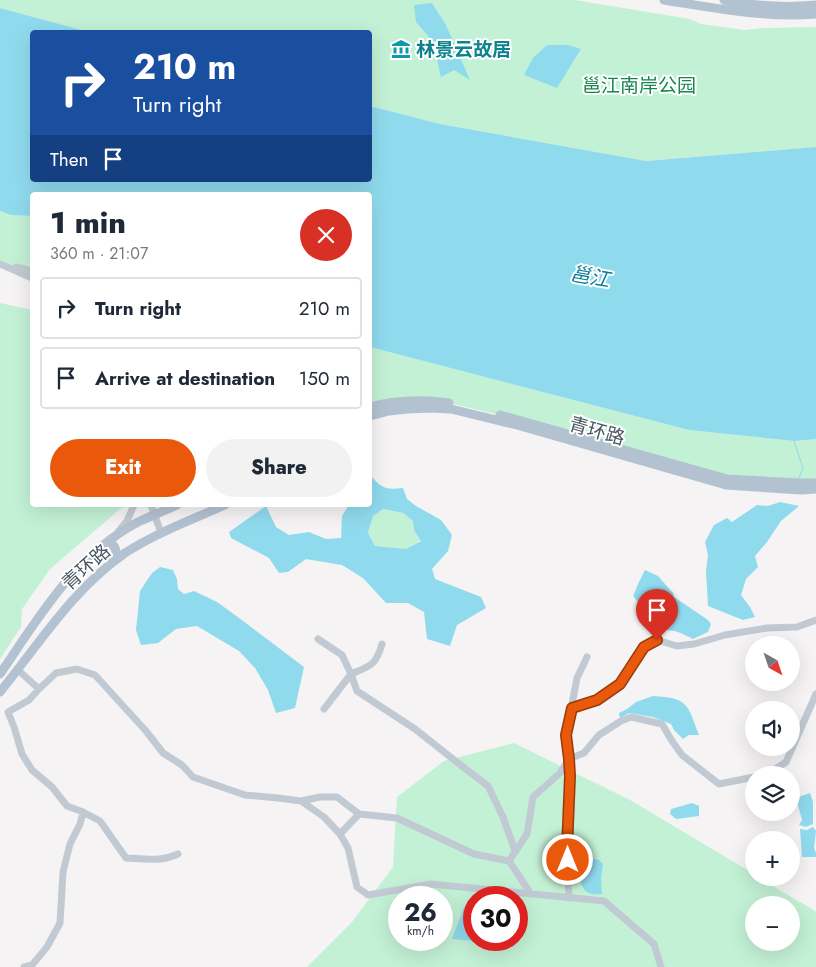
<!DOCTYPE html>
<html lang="en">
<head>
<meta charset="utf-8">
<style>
	:root { --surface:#fff; --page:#f2f2f3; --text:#1f2937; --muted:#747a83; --line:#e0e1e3; --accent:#ea580c }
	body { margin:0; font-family:Jost,"Noto Sans SC",sans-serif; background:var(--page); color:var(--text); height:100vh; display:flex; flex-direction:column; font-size:19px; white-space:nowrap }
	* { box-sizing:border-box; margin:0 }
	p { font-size:16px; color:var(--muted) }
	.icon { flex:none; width:28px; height:28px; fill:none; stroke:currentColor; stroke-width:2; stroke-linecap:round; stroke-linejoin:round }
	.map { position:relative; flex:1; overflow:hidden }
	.side { position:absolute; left:30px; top:192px; width:342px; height:315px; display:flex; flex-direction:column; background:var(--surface); border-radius:5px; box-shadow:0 5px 20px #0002 }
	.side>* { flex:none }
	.top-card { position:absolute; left:30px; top:30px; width:342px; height:152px; border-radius:5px; box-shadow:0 5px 20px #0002; background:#1a4fa0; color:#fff; overflow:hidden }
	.needle { width:32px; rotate:140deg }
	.tools { position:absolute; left:745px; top:636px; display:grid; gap:10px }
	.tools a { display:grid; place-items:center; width:55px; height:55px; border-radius:50%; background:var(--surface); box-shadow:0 5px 20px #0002; font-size:25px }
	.speed { position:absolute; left:388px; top:886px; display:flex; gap:10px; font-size:25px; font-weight:700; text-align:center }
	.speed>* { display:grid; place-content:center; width:65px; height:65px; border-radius:50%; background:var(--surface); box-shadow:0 5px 20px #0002; line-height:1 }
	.speed small { font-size:12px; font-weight:400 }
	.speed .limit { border:8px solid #d22; background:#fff; color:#111 }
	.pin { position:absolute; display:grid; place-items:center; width:42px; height:42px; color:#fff; margin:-51px -21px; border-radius:50% 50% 50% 0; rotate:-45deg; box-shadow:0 0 5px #0007 }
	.pin .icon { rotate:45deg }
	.me { position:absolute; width:55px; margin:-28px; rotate:0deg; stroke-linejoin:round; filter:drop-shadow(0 0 4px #0008) }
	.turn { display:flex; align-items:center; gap:18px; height:105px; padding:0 20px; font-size:22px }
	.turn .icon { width:65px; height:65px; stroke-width:2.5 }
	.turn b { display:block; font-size:35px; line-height:42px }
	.then { display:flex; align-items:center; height:48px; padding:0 20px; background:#0003; gap:10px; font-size:19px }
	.round { display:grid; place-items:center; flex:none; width:52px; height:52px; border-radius:26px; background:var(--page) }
	.headline { display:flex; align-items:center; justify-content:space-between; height:85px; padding:0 20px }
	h1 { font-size:30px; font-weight:800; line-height:38px }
	.primary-button { display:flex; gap:10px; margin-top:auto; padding:10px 20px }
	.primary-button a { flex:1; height:58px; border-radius:30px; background:var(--accent); color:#fff; font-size:20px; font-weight:800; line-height:58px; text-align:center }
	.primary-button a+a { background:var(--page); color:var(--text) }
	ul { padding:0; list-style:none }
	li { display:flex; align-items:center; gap:15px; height:62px; margin:0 10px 8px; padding:0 10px; border:2px solid var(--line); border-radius:5px }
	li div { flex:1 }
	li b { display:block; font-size:19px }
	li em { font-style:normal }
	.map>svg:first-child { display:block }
	.green { fill:#c3f1d5; fill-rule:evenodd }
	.water { fill:#90daee; fill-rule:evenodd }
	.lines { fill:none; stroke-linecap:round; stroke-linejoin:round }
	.stream { stroke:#90daee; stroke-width:1 }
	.minor { stroke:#c1cad2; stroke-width:7 }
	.major { stroke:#b3c2d1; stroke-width:9 }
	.route-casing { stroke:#983908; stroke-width:12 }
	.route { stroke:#ea580c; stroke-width:9 }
	.labels { text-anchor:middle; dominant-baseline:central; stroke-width:4; stroke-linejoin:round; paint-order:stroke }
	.culture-label { font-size:19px; font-weight:bold; fill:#0d838f; stroke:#fff; text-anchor:start }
	.park-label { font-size:19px; fill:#17864f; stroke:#fff }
	.street-label { font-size:19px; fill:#4a5661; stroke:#fff }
	.water-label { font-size:20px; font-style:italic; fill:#0c7c9b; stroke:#fff }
</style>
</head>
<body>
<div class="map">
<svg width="816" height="967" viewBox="0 0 816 967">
	<rect width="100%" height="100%" fill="#f5f3f3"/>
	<path class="green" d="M 0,0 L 575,0 L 690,19 L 701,24 L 744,30 L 763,28 L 816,27 L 816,147 L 646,161 L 440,124 L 370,106 L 370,32 L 89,32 L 0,8 Z
		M 0,211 L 11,215 L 32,216 L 32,271 L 0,263 Z
		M 0,303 L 32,310 L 32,505 L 129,505 L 120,509 L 50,569 L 22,609 L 21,627 L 0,659 Z
		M 370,347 L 689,430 L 794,441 L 816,439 L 816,483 L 727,479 L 518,419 L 453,404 L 429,401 L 370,407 Z
		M 383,509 L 403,513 L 413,521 L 414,530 L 421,540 L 406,549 L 375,546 L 368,533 L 373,516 Z
		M 514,743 L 630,800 L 754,874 L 754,878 L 759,878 L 812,909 L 816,912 L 816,967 L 307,967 L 352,922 L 393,867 L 397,797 L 444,761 ZM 399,898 L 441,898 L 441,940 L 399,940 ZM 474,898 L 516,898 L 516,940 L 474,940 ZM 754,905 L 791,905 L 791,942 L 754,942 Z"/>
	<path class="water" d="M 432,3 L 446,25 L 470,80 L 454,70 L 441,77 L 433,42 L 416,22 L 414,5 Z
		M 0,8 L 89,32 L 32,32 L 32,180 L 370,180 L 370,106 L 440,124 L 646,161 L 816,147 L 816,439 L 794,441 L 689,430 L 370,347 L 370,195 L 87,195 L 81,192 L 77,195 L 32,195 L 32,216 L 11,215 L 0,211 Z
		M 547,45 L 568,45 L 581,49 L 557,88 L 524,75 L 533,58 Z
		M 370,475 C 382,488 384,490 403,488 L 407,499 L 416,506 L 441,520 L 452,535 L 448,551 L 432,569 L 435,579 L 481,597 L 486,608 L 457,625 L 450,646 L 427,639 L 424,612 L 408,603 L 386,603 L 363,578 L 342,565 L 306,559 L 288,572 L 279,573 L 269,558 L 231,538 L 229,532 L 266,506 L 276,527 L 289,535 L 309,532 L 326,539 L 341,538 L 342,516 L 349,505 L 370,505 ZM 383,509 L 403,513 L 413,521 L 414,530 L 421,541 L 406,549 L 375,546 L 368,533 L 373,516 Z
		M 780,502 L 799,506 L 781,521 L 767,542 L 755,556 L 758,567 L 746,579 L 741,595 L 750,607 L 755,617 L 743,620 L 708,606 L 706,571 L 708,555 L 705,542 L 714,525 L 727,518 L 732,522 L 757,505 L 768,506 Z
		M 160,567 L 173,570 L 177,579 L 178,589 L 184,594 L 194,591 L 217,602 L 235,615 L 304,667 L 295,708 L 276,713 L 268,690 L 255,668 L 239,651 L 197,626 L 176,629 L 158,643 L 141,645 L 136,630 L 140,591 L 152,573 Z
		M 645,570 L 658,576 L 673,593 L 674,597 L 708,620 L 711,624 L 708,632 L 693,639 C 687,636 680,632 674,631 C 659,628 650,632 639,621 C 643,609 641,605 633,596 L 639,582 Z
		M 653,696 C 689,698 687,704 699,735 L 689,735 L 683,739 L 674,730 L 671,724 L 653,717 L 629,713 L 620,718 L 619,713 L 627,709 L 636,702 Z
		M 810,793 L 813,802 L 813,824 L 806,827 L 799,825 L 802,820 L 796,798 Z
		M 692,803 L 699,806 L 699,816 L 676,819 L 670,814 L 671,809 Z
		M 813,827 L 816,831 L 814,848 L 816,853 L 816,857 L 802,857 L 800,829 L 807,830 Z
		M 579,856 L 599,860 L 603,864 L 601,878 L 602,894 C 598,894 593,895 589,893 C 577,888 579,867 579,856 Z
		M 464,907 L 474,914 L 474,940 L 510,940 L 506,943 L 499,950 L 483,947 L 472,941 L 452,939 Z"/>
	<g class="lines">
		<path class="stream" d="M 794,441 L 803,468 L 799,478"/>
		<path class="minor" d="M 0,264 L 32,278
			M 16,267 L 32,271
			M 151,505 L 161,533
			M 118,532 L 127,521 L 134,505
			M 318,639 L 342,655 L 351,674 C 371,666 376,665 382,644
			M 18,670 L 39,689 L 29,700 L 8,712 L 14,727 L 22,754 L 32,770 L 52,787 L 67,806 L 83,812 L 100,821 L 126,858 C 145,859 161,862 178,854
			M 39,689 L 56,673 L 77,669 L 95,675 L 146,731 L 163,753 L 182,765 L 193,777 L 245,795 L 278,798 L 301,801 L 324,817 L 340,834 L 348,848 L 357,887 L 368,895 L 431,884 L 604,901 L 654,944 L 661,967
			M 572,708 L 597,700 L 620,684 L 644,647 L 657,640 L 677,646 L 694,644 L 725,635 L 767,628 L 797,627 L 816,620
			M 324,709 L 351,674 L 357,691 L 415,729 L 458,763 L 488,786 L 503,817 L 515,851
			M 763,775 L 768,774 L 786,762 L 816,694
			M 301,801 L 320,797 L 337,797 L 359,814 L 397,818 L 474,854 L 509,861 L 531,894
			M 340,834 L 359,814
			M 509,861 L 527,834 L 533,797 L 560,773 L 569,759 L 566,735 L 577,678 L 587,657
			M 569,898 L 567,849 L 569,800 L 569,759 L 584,753 L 599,735 L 621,721 L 631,717 L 662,724 L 672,741 L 682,755 L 719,784 L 754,777
			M 24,967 L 32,965 L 47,947 L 60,923 L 63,872 L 70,844 L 80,824 L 83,812"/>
		<path class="major" d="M 664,0 C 714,8 765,18 816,14
			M 724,0 C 754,6 785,8 816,5
			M 370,407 C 397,400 421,399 449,403
			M 500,415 L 727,479 L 801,483 L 816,483
			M 370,416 L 389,411 L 407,409 L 430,408 L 451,409 L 517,425 L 726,485 L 801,490 L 816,489
			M 104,548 L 108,545 L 113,545 C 119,552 114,556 110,562
			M 0,674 C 39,617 74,556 138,522 C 151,516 164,511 177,505
			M 0,692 C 39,644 73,589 125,553 C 156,533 191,520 225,505"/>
	</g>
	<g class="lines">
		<g class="route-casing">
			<path id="route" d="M 568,860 L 567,849 L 570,776 L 569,759 L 566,735 L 572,708 L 597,700 L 620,684 L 644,647 L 657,640"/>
		</g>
		<use href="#route" class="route"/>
	</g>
	<defs>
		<g id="museum-bare" transform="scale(1.5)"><path d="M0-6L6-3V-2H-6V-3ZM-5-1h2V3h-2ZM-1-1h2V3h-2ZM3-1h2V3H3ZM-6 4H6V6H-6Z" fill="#0f9aa8" stroke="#fff" stroke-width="2.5" paint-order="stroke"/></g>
	</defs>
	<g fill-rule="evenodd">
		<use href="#museum-bare" x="401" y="49"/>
	</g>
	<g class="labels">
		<g class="culture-label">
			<text x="416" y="49">林景云故居</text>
		</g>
		<g class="park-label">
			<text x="639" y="85">邕江南岸公园</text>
		</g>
		<g class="street-label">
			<text transform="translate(597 431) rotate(16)">青环路</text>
			<text transform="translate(86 567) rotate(-42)">青环路</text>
		</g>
		<g class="water-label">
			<text transform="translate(590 277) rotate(10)">邕江</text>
		</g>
	</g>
</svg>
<div class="tools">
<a><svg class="needle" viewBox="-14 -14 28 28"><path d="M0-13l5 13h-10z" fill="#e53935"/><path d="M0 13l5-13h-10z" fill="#747a83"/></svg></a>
<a><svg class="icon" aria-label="sound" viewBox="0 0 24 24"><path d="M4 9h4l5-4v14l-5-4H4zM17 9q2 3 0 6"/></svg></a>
<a><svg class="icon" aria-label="layers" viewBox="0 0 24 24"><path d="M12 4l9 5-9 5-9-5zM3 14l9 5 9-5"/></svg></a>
<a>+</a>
<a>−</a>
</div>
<div class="speed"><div>26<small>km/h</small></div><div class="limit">30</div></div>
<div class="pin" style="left:657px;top:640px;background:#d93025"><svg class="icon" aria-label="arrive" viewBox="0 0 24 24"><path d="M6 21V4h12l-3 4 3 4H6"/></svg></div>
<svg class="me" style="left:568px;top:860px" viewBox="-20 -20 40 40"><circle r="17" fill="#ea580c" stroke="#fff" stroke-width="3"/><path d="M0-11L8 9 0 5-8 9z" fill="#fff"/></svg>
<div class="top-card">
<div class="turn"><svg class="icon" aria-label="right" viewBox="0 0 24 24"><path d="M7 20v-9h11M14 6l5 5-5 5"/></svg><div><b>210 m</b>Turn right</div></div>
<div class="then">Then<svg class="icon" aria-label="arrive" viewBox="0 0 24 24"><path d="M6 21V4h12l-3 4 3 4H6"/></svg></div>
</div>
<section class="side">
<div class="headline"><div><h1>1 min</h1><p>360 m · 21:07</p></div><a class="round" style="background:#d93025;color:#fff"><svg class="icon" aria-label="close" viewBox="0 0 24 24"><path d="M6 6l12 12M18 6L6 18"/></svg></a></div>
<ul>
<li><svg class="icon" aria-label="right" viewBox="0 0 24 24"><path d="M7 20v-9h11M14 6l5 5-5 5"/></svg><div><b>Turn right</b></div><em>210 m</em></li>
<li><svg class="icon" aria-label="arrive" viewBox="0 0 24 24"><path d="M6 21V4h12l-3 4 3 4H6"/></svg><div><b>Arrive at destination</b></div><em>150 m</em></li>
</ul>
<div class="primary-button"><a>Exit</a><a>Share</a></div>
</section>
</div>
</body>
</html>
